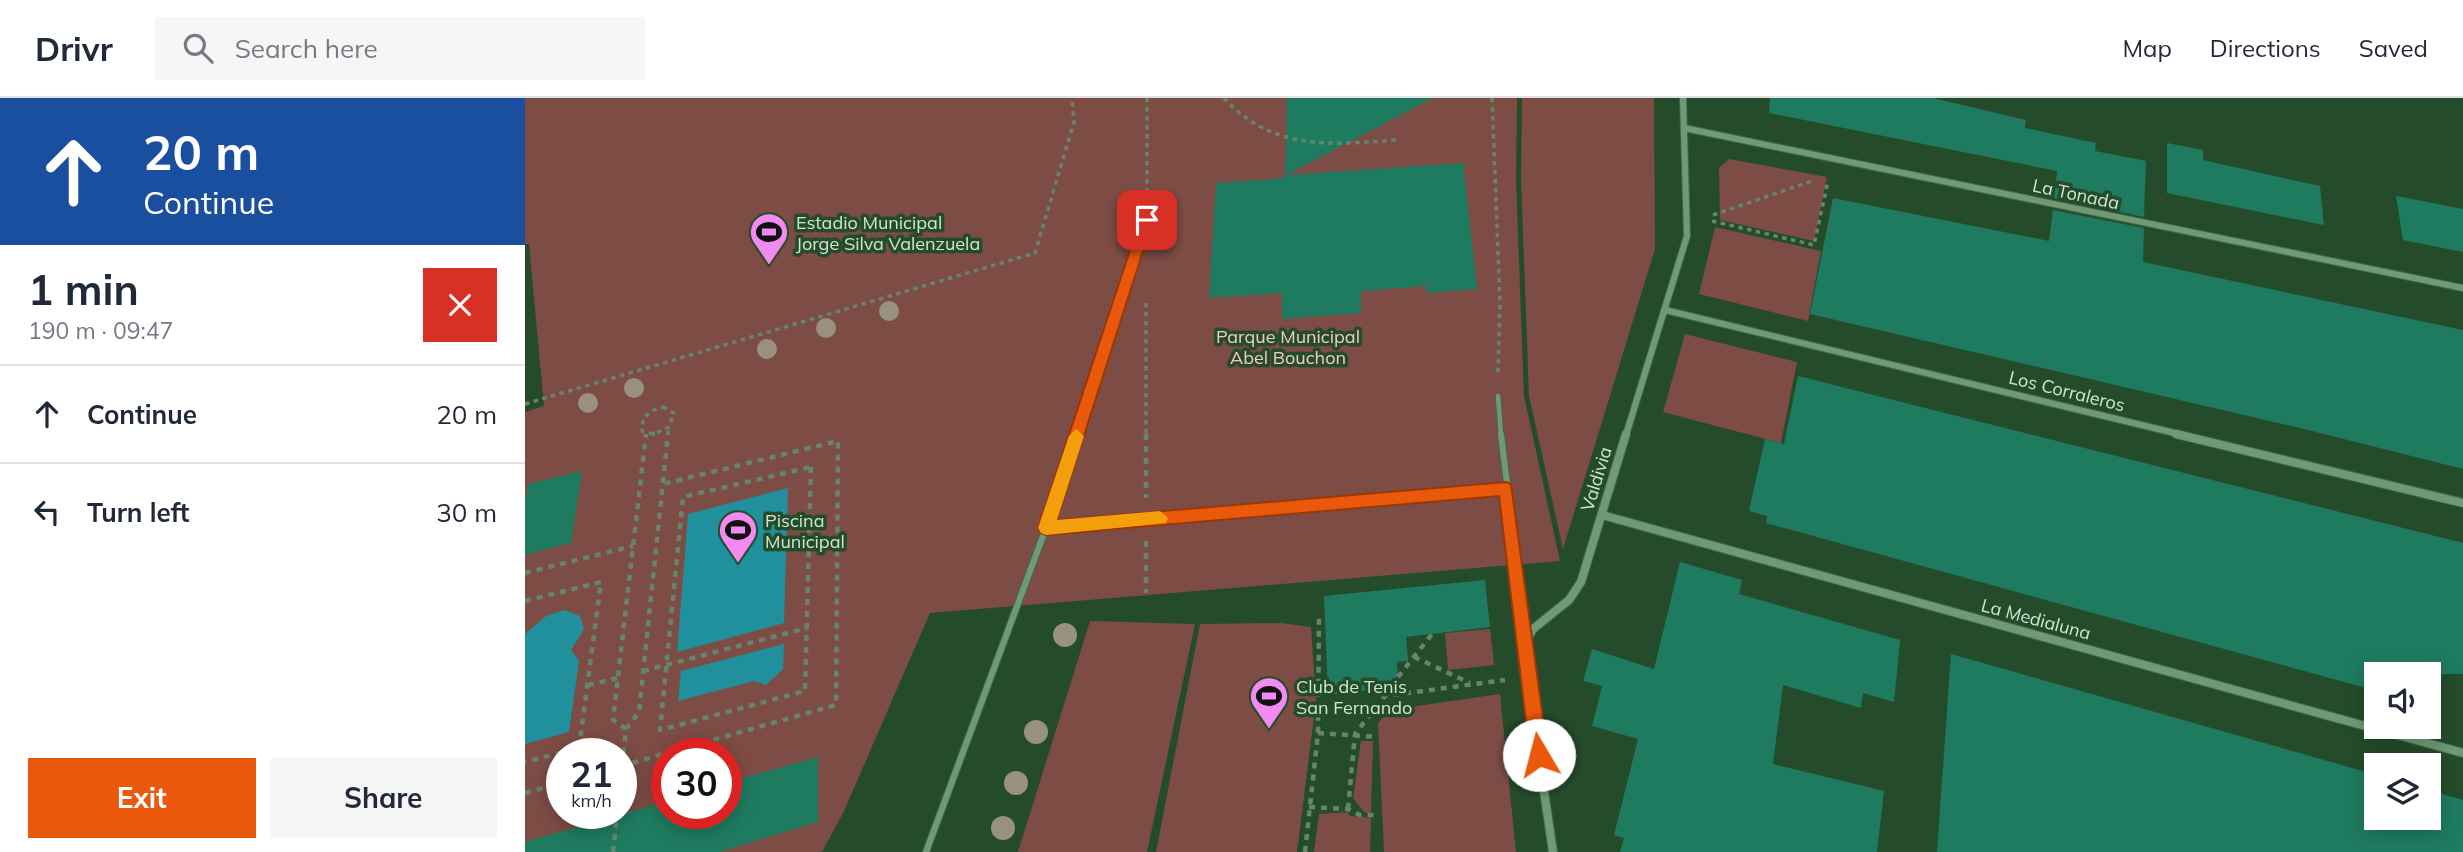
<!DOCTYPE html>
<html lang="en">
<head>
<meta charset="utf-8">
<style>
	:root { --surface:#fff; --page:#f6f6f7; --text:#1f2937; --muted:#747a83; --line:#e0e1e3; --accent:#ea580c }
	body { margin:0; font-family:Mulish,sans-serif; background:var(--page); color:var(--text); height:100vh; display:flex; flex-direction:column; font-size:26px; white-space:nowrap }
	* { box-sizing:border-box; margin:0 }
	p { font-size:23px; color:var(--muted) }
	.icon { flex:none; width:38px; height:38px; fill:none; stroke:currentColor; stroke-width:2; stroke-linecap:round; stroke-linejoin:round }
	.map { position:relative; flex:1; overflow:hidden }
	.details { display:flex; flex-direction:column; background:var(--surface); width:525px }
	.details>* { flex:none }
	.guide { background:#1a4fa0; color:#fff; overflow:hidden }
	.buttons { position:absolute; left:1839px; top:564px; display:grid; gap:14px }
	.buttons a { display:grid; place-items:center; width:77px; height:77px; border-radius:0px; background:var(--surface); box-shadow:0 4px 18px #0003; font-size:35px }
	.speed { position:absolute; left:21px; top:640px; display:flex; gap:14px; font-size:35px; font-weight:700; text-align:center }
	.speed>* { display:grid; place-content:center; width:91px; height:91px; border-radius:50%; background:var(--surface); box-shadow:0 4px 18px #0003; line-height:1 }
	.speed small { font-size:18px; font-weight:400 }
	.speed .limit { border:10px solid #d22; background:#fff; color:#111 }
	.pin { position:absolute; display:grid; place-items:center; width:60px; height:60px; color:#fff; margin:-30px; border-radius:14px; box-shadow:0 4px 10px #0006 }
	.me { position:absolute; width:77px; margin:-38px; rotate:352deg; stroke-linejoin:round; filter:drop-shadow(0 0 5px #0008) }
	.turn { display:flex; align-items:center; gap:24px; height:147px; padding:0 28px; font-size:32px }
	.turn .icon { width:91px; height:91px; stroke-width:2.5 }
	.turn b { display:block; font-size:49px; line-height:60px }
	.round { display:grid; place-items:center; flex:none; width:74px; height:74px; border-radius:0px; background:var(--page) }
	.head { display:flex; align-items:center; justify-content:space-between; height:119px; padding:0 28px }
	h1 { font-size:42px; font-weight:700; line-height:52px }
	.action { display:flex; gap:14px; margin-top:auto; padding:14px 28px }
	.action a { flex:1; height:80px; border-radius:0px; background:var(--accent); color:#fff; font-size:28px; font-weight:700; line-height:80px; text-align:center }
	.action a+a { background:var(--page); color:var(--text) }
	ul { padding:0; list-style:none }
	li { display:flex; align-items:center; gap:21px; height:98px; padding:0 28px; border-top:2px solid var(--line) }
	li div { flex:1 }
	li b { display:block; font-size:26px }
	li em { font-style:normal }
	header { display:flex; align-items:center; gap:42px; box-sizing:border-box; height:98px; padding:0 35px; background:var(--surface); border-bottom:2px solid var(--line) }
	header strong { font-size:33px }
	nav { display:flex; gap:38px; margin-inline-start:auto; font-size:24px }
	.search { width:490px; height:63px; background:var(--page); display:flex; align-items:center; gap:18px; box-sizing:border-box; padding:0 24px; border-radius:0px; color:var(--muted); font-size:26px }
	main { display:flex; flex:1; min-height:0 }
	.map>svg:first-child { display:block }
	.green { fill:#7d4c45; fill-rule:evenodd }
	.water { fill:#20909d }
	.building { fill:#1f7b5f }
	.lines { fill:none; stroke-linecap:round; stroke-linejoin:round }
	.lane-far1-casing { stroke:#43684b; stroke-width:6 }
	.lane-casing { stroke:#43684b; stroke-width:8 }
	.street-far1-casing { stroke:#43684b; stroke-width:8 }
	.street-casing { stroke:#43684b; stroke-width:10 }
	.path-far1 { stroke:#65866a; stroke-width:3.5; stroke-dasharray:4.5 4.5; stroke-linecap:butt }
	.path { stroke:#65866a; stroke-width:4.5; stroke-dasharray:6 6; stroke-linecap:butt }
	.lane-far1 { stroke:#6f9a74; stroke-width:4.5 }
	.lane { stroke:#6f9a74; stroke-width:6 }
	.street-far1 { stroke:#6f9a74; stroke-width:6 }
	.street { stroke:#6f9a74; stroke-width:8 }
	.tree { fill:#97917e }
	.route { fill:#ea580c; stroke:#983908; stroke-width:2 }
	.slow { fill:#f59e0b }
	.labels { text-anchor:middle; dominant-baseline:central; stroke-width:7; stroke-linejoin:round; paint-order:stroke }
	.street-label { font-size:18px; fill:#d0e6d2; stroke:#244c2a }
	.poi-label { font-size:18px; fill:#d0e6d2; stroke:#244c2a; text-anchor:start }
	.park-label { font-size:18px; fill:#f5c9c3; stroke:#244c2a }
</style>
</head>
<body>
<header>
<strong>Drivr</strong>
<div class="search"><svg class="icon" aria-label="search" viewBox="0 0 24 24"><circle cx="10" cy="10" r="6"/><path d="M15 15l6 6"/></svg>Search here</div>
<nav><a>Map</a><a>Directions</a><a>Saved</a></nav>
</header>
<main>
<section class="details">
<div class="guide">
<div class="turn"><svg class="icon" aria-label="ahead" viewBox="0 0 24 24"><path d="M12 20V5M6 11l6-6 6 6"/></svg><div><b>20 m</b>Continue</div></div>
</div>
<div class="head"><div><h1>1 min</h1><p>190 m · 09:47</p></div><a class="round" style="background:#d93025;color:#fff"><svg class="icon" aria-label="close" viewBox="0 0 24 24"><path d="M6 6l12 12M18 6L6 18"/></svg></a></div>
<ul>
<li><svg class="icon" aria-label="ahead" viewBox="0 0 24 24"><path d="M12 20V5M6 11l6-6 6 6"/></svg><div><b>Continue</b></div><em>20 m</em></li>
<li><svg class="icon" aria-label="left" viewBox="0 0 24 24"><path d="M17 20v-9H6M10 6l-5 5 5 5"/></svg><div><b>Turn left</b></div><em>30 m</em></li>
</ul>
<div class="action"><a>Exit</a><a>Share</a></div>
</section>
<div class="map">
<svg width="1938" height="754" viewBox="0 0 1938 754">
	<rect width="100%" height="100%" fill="#244c2a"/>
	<path class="green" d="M 0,0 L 992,0 L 991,83 L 999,298 L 1035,463 L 405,515 L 319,713 L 297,754 L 0,754 L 0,314 L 19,308 L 4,146 L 0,146 ZM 37,656 L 96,656 L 96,716 L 37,716 ZM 142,656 L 201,656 L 201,716 L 142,716 Z
		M 997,0 L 1129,0 L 1130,151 L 1038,451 L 1004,298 L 996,81 Z
		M 1204,61 L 1302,79 L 1289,143 L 1195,122 L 1194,70 Z
		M 1190,129 L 1296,153 L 1283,223 L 1174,196 Z
		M 1160,236 L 1272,264 L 1256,345 L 1138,314 Z
		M 565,523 L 670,526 L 622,754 L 493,754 Z
		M 756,525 L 786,529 L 791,603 L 772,754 L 631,754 L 675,526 Z
		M 965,531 L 969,567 L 923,572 L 920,535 Z
		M 975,596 L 991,754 L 859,754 L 853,625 L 864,612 Z
		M 836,643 L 848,643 L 846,715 L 840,715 L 828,700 Z
		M 823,714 L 825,718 L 846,720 L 845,754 L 789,754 L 794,716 Z"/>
	<path class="water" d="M 263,390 L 259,525 L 152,554 L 163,416 Z
		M 40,512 L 55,518 L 59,531 L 46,552 L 54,563 L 44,634 L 0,646 L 0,536 L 21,518 Z
		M 259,546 L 258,571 L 241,587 L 229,583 L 153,603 L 156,573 Z"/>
	<path class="building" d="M 762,0 L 908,0 L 761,77 L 938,65 L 952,191 L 901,195 L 901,188 L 836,193 L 836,215 L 757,221 L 757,195 L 684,200 L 691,85 L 760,80 Z
		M 1245,0 L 1408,0 L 1501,22 L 1500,30 L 1571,45 L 1570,53 L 1621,63 L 1619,119 L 1529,100 L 1532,73 L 1244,15 Z
		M 1642,45 L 1678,52 L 1678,62 L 1795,88 L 1799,127 L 1642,95 Z
		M 1871,98 L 1938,111 L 1938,154 L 1878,142 Z
		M 1308,100 L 1524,143 L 1528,112 L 1619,130 L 1618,164 L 1938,232 L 1938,371 L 1771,329 L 1285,216 Z
		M 1273,278 L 1938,445 L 1938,576 L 1852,576 L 1852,593 L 1241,425 L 1242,418 L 1224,413 L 1240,341 L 1259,346 Z
		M 57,373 L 46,445 L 0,457 L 0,405 L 3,386 Z
		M 1155,464 L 1217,482 L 1214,496 L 1375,542 L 1369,604 L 1338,595 L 1336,610 L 1258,587 L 1248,666 L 1359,693 L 1352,754 L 1095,754 L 1099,740 L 1089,737 L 1113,641 L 1067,628 L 1077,588 L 1058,583 L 1067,551 L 1129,571 Z
		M 960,482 L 965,529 L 881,539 L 883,563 L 872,564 L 873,589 L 803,597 L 799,498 Z
		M 1426,556 L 1852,677 L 1852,719 L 1904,719 L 1904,692 L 1938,702 L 1938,754 L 1412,754 Z
		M 293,659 L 293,724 L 194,754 L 0,754 L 0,744 L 142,703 L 142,716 L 201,716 L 201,685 Z"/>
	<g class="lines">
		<g class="lane-far1-casing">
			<path id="lane-far1" d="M 973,298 L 976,337
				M 551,337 L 622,122"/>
		</g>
		<g class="lane-casing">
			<path id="lane" d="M 976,336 L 1001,543
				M 521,430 L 552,336
				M 401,754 L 521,430 L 981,391"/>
		</g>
		<g class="street-far1-casing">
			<path id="street-far1" d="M 1159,30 L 1938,190
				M 1140,212 L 1658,337
				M 1101,337 L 1162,138 L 1158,0"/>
		</g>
		<g class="street-casing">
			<path id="street" d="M 1651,336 L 1938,405
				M 1077,417 L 1938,655
				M 1028,754 L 1003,585 L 1001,543 L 1008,531 L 1044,502 L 1056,484 L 1101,336"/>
		</g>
		<path class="path-far1" d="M 622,0 L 622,99
			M 699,0 C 747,53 806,47 872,42
			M 967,0 L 975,205 L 973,277
			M 1188,117 L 1290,82
			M 1187,123 L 1289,147 L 1303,83
			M 621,205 L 621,337
			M 0,306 L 510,155 L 549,24 L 547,0
			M 138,309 L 149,315 L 144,329 L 129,336 L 117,333 L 118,321 L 126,313 Z
			M 143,337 L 144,329"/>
		<path class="path" d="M 127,336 L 130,336
			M 621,336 L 621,400
			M 286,369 L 280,593 L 135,632 L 158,399 Z
			M 621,443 L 621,495
			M 0,475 L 108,448
			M 0,503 L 76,484 L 54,650 L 0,664
			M 889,559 L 945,585
			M 118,573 L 282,530
			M 873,579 L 908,535
			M 63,587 L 93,580
			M 101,631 L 88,622 L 121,336
			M 793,635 L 853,639
			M 96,668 L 311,607 L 313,343 L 138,386
			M 96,679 L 101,631 L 114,614 L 143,336
			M 0,695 L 37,685
			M 784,709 L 823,711 L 835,717 L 849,717
			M 823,711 L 830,636 L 860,598 L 980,582
			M 88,754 L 92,716
			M 780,754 L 793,635 L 794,520"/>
		<use href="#lane-far1" class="lane-far1"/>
		<use href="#lane" class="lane"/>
		<use href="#street-far1" class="street-far1"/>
		<use href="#street" class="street"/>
	</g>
	<g class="tree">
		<circle cx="364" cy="213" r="10"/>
		<circle cx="301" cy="230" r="10"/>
		<circle cx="242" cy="251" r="10"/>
		<circle cx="109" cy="290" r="10"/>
		<circle cx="63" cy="305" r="10"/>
		<circle cx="540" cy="537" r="12"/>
		<circle cx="511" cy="634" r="12"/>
		<circle cx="491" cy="685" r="12"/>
		<circle cx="478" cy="730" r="12"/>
	</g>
	<path class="route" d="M 622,117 L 628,122 L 532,422 L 981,384 L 986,386 L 1023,657 L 1020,664 L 1014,667 L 1007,664 L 1005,657 L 974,398 L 521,437 L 516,435 L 513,430 L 615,122 Z"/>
	<path class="slow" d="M 551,331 L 559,338 L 532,422 L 635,413 L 643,420 L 641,425 L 521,437 L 516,435 L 513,430 L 544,338 Z"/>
	<defs>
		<g id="stadium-pin" transform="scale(2.0125)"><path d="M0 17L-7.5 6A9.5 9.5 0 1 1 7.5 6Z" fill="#f38af1" stroke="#244c2a"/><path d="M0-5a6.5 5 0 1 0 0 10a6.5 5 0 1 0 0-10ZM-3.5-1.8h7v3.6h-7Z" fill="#111"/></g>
	</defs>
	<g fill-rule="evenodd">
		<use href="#stadium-pin" x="244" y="134"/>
		<use href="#stadium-pin" x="213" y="432"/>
		<use href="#stadium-pin" x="744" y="598"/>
	</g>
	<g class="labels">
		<g class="street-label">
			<text transform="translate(1551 96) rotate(12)">La Tonada</text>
			<text transform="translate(1542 293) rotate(14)">Los Corraleros</text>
			<text transform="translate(1071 381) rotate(-73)">Valdivia</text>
			<text transform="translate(1511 521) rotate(15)">La Medialuna</text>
		</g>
		<g class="poi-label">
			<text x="271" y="124">Estadio Municipal<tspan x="271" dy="21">Jorge Silva Valenzuela</tspan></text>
			<text x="240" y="422">Piscina<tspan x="240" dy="21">Municipal</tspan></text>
			<text x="771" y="588">Club de Tenis<tspan x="771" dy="21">San Fernando</tspan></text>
		</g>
		<g class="park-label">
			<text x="763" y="238">Parque Municipal<tspan x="763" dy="21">Abel Bouchon</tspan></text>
		</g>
	</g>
</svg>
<div class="buttons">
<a><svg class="icon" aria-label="sound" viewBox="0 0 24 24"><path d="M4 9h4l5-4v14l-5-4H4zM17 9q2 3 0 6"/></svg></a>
<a><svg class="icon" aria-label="layers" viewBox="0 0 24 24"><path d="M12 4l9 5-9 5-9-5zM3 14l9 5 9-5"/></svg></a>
</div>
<div class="speed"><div>21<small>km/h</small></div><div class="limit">30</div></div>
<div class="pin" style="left:622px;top:122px;background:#d93025"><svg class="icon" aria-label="arrive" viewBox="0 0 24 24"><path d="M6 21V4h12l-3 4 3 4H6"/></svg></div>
<svg class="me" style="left:1014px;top:657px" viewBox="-20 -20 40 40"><circle r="19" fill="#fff"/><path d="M0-13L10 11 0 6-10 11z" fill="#ea580c"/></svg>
</div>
</main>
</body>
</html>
